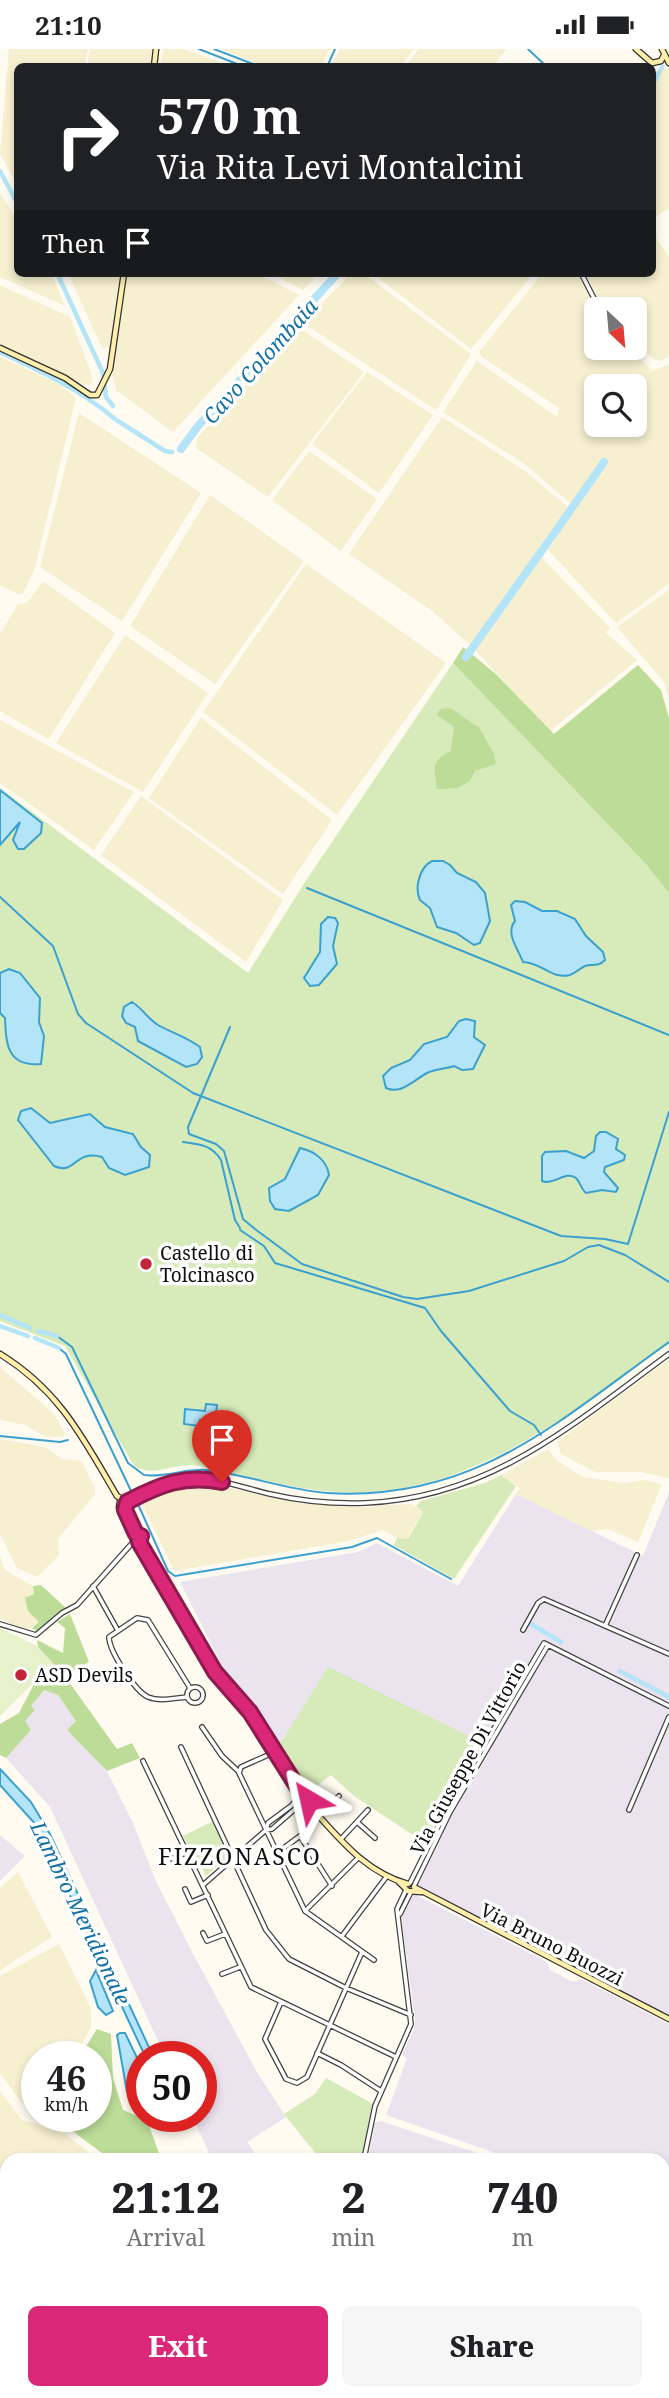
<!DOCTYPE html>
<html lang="en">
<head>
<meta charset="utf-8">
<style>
	:root { --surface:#fff; --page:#f6f6f6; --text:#202124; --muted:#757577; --accent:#db2777 }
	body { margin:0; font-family:"Noto Serif",serif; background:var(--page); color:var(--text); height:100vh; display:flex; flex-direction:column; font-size:26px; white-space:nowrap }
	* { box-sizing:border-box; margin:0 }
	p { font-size:23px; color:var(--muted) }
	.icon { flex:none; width:38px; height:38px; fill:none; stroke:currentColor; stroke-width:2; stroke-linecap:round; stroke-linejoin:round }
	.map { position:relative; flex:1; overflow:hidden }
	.details { position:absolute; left:0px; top:2104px; width:670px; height:247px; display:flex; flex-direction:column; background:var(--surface); border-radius:21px 21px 0 0; box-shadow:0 4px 10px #0003 }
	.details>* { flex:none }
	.banner { position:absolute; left:14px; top:14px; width:642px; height:214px; border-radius:10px; box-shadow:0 4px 10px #0003; background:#202124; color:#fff; overflow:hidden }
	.needle { width:46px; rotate:154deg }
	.tools { position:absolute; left:584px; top:248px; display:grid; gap:14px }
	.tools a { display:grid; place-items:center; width:63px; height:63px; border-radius:10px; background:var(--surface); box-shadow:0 4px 10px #0003; font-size:35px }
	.speed { position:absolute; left:21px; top:1992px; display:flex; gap:14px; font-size:35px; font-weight:700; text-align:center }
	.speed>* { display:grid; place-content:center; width:91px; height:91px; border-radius:50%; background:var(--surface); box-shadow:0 4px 10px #0003; line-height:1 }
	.speed small { font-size:18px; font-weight:400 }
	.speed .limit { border:10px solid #d22; background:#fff; color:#111 }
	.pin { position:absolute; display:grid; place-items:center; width:60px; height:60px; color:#fff; margin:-72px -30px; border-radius:50% 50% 50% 0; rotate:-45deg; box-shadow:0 0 7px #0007 }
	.pin .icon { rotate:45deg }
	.me { position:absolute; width:77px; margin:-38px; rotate:324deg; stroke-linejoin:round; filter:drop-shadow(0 0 5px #0008) }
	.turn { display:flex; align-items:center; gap:24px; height:147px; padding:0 28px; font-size:32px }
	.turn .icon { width:91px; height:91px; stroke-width:2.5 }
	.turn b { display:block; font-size:49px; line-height:60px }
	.then { display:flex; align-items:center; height:66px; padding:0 28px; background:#0003; gap:14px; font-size:26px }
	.eta { display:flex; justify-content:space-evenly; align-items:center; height:119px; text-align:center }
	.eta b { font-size:42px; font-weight:800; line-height:49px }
	.primary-button { display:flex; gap:14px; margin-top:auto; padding:14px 28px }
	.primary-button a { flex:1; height:80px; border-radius:10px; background:var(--accent); color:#fff; font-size:28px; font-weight:800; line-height:80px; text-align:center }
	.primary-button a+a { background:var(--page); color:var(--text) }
	.status { display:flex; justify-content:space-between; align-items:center; height:49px; padding:0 35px; background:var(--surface); direction:ltr }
	.status svg { height:19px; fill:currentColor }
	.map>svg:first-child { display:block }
	.industrial { fill:#ebe3ed }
	.farmland { fill:#f6efd0; fill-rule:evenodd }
	.green { fill:#d7eab9 }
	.forest { fill:#bcdc98 }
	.pitch { fill:#e7f1cb }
	.water { fill:#b4e4f7; stroke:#3aa0d0; stroke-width:2 }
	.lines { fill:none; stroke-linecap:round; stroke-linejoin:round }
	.stream { stroke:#3aa0d0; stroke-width:2 }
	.canal { stroke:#b4e4f7; stroke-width:4.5 }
	.river { stroke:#b4e4f7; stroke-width:8 }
	.street-casing { stroke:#424242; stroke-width:6 }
	.secondary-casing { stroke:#313131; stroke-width:7 }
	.street { stroke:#fff; stroke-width:3.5 }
	.secondary { stroke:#ffefab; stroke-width:4.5 }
	.route-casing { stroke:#8e194d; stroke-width:18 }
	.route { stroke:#db2777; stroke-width:12 }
	.poi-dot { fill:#c22438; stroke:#fff; stroke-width:2.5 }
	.labels { text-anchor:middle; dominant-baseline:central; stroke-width:7; stroke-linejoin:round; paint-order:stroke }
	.poi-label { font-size:19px; fill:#0f0f0f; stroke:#fff; text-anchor:start }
	.street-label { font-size:19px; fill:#0f0f0f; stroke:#fff }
	.water-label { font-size:21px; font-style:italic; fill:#1571a4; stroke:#fff }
	.quarter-label { font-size:23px; letter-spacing:2px; fill:#0f0f0f; stroke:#fff }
</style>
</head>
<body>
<div class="status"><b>21:10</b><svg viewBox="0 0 49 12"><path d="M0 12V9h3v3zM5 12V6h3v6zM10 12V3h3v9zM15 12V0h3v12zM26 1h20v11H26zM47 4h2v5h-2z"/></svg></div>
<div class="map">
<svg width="669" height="2349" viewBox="0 0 669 2349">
	<rect width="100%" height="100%" fill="#fffbf0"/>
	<path class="industrial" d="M 669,1443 L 669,1967 L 418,1837 L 452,1766 L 492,1699 L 328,1619 L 278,1698 L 253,1659 L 227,1626 L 180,1533 L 358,1503 L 377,1494 L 458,1537 L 516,1445 L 643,1507 Z
		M 44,1641 L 58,1646 L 76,1672 L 67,1681 L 107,1722 L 133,1774 L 155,1830 L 191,1901 L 258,2025 L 286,2068 L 247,2093 L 259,2110 L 212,2110 L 192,2067 L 201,2067 L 201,2007 L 165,2007 L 50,1758 L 6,1709 L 31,1681 L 24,1672 L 35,1662 L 31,1657 Z
		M 0,1786 L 25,1807 L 0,1832 Z
		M 414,1845 L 547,1913 L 550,1921 L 573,1933 L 581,1930 L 669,1975 L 669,2215 L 663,2213 L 663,2110 L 513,2110 L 386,2066 L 407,2009 L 402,2006 L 414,1980 L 415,1970 L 401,1867 Z
		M 381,2072 L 495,2110 L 368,2110 L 375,2074 Z"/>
	<path class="farmland" d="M 9,0 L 88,0 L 85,17 L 18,18 L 17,135 L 0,105 Z
		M 90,0 L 152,0 L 150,17 L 87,17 Z
		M 163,0 L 184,0 L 229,17 L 160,17 Z
		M 221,0 L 330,0 L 321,17 L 267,18 Z
		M 340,0 L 414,0 L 401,17 L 331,17 Z
		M 419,0 L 507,0 L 493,17 L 406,17 Z
		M 664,19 L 669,21 L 669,160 L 653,169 L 653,40 Z
		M 0,144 L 17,171 L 18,224 L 51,224 L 65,257 L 0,228 Z
		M 653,184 L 669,208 L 669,307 L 660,312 L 654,310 L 635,294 L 635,261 L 604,261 L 585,224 L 653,224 Z
		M 68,224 L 120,224 L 110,298 L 102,299 Z
		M 128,224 L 256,224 L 299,246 L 173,383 L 116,341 L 112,325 Z
		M 270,224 L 320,224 L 303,241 Z
		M 352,224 L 363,224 L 471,305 L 436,361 L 303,274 Z
		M 372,224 L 534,224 L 471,300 Z
		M 543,224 L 578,224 L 597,261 L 597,299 L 628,299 L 653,322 L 669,315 L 669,535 L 616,574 L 548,501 L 603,420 L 605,414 L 571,455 L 526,416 L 443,363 L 477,312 L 557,368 L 559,359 L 482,308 L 479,303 ZM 597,338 L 635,338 L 635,376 L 597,376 Z
		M 0,236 L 70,268 L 92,327 L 92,335 L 85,336 L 0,296 Z
		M 298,278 L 364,323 L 268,448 L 196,399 L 197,389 Z
		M 0,308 L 59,335 L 76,349 L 35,519 L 23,544 L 18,545 L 0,536 Z
		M 367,323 L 433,366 L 379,444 L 312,395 Z
		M 79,364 L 201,444 L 122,572 L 40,518 Z
		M 442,368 L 525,422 L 568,458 L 471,597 L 432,562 L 349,505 Z
		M 309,402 L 377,450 L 341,502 L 272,451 Z
		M 210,446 L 304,512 L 215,635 L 130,577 Z
		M 542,509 L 610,579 L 606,584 L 637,611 L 550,682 L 474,600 Z
		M 306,515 L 446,614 L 337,766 L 203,663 Z
		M 43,532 L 115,584 L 49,690 L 0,662 L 0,585 L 18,555 L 28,553 Z
		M 669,541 L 669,650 L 664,633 L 617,578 Z
		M 125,586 L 208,644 L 143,743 L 56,694 Z
		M 201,669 L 332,771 L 283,845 L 149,749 Z
		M 0,671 L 134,743 L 94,801 L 0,734 Z
		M 141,747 L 283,851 L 246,913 L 101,806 Z
		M 669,1310 L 669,1429 L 640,1423 L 595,1423 L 561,1405 L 557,1393 Z
		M 0,1318 L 53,1364 L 65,1384 L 63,1388 L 46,1388 L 25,1376 L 0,1371 Z
		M 0,1390 L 45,1398 L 62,1410 L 81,1412 L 95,1439 L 95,1445 L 58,1490 L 59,1506 L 37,1528 L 17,1519 L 0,1485 Z
		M 548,1400 L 557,1412 L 583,1428 L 624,1434 L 644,1431 L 662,1435 L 638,1493 L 608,1480 L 591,1482 L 516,1445 L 520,1439 L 501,1426 Z
		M 191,1433 L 209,1436 L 211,1440 L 220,1437 L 305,1455 L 362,1458 L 410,1455 L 423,1462 L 407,1490 L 397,1489 L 383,1481 L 349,1492 L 174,1522 L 142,1454 L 144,1449 L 167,1437 Z
		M 0,1507 L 5,1521 L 33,1537 L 34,1546 L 25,1549 L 39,1574 L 30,1580 L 17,1579 L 0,1569 Z
		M 18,1823 L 52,1888 L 0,1921 L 0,1839 Z
		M 59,1895 L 91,1960 L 91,1978 L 75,2007 L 37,2007 L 37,2059 L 21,2053 L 0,2024 L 0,1927 Z
		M 0,2042 L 22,2071 L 63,2083 L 97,2110 L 7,2110 L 7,2189 L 0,2183 Z
		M 0,2195 L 7,2200 L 7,2301 L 0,2296 Z
		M 0,2307 L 7,2313 L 7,2343 L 46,2344 L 40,2349 L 0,2349 Z
		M 67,2343 L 229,2343 L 232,2346 L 229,2349 L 74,2349 Z
		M 297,2343 L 398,2343 L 403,2347 L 400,2349 L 303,2349 Z
		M 536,2343 L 631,2343 L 633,2349 L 544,2349 Z"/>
	<path class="green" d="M 453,614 L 644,813 L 669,844 L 669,1295 C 568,1365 467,1451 337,1443 C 296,1440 256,1429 216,1421 C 208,1419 199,1416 190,1416 C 170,1416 153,1428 134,1417 L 65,1297 L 0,1272 L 0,739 L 248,924 L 305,833 Z
		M 501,1426 L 516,1437 L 454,1530 L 394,1496 L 397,1489 L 408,1490 L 423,1463 L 416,1457 L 421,1452 L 485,1434 Z
		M 328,1618 L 477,1691 L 425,1794 L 354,1747 L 331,1726 L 309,1742 L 278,1698 Z
		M 213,1772 L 230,1808 L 222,1818 L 218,1816 L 206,1827 L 197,1810 L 193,1811 L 183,1787 Z
		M 326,2029 L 373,2055 L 362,2110 L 320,2110 L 284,2065 L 315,2045 Z"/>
	<path class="forest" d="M 463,598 L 497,626 L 554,685 L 638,616 L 661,641 L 669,669 L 669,844 L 644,813 L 453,614 Z
		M 450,659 C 461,665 468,673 479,678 L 494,705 L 496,715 L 475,722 L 470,732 L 458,739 L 437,740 C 434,719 430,712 451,702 L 454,678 L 437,666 L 440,660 Z
		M 41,1536 L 67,1560 L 37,1582 L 32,1579 L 39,1573 L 28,1562 L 25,1549 L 34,1545 L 33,1537 Z
		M 70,1565 L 89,1613 L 64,1626 L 117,1700 L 132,1694 L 140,1709 L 107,1722 L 67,1681 L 76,1672 L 58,1646 L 44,1641 L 31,1657 L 35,1661 L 25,1672 L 31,1681 L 6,1709 L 0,1706 L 0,1675 L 19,1664 L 33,1637 L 53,1615 L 38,1598 L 37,1591 L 63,1604 L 65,1579 L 57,1573 Z
		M 97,1980 L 111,1985 L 113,2029 L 123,2061 L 147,2071 L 161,2110 L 110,2110 L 71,2081 L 70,2067 L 96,2067 L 96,2007 L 80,2007 Z"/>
	<path class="pitch" d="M 0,1579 L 37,1597 L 53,1614 L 0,1667 Z"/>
	<path class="water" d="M 0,741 L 42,774 L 41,784 L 24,800 L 18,800 L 13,791 L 20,773 L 0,796 Z
		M 432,812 L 443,812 L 450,816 L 457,824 L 476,833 L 485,844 L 490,872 L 480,894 L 474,896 L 456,884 L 437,878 L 430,859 L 420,851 C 414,838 420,818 432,812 Z
		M 515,852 L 525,853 L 542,862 L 557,862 L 575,870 L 586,887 L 603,903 L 605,911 C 598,918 593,915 585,917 C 580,919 576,924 570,926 C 552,931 541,913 523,913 C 518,900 505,884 515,872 L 511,856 Z
		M 328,868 L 335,869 L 338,874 L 333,897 L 337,915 L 319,936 L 310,937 L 304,929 L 320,903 L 321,875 Z
		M 9,920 L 20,924 L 40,949 L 39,973 L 44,987 L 41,1015 C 7,1018 6,995 5,969 L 0,964 L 0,924 Z
		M 132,953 C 141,958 147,969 158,976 C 172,984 185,987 200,998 L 202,1008 L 197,1015 L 186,1018 L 138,992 L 135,978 L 126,974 L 122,967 L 124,958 Z
		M 466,970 L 475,972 L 474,988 L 485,996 L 473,1020 L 462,1021 L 454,1017 C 446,1020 435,1020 427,1024 C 414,1031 401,1046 386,1039 L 383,1027 L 391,1019 L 410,1011 L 424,995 L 447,988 L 459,972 Z
		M 31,1059 L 50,1074 L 90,1065 L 105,1078 L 133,1085 L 141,1098 L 150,1106 L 149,1118 L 125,1126 L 109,1119 L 102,1108 C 74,1100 76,1127 54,1117 L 18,1071 L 21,1062 Z
		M 600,1083 L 606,1083 L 618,1090 L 616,1100 L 625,1106 L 624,1111 L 605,1118 L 604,1123 L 618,1139 L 616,1143 L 602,1141 L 586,1144 C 581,1140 580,1133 576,1129 C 567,1121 552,1137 542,1132 L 542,1107 L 545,1103 L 566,1102 L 584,1109 L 594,1102 L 596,1087 Z
		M 300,1099 C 315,1102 327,1112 329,1126 L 318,1146 L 289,1162 L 275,1160 L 270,1152 L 269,1139 L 285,1130 Z
		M 206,1355 L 217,1356 L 215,1373 L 200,1371 L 199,1377 L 184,1375 L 185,1360 L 205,1362 Z
		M 0,1720 L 31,1753 L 50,1785 L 153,2007 L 145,2007 L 38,1778 L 0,1736 Z
		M 96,1921 L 113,1962 L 106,1966 L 98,1958 L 90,1932 Z
		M 120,1984 L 125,1984 L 142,2019 L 142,2048 L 132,2048 L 127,2043 L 117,1986 Z"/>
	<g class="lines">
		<path class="stream" d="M 199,0 L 245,18
			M 214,0 L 261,18
			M 528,0 L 547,18
			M 327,18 L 335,0
			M 307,839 L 669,986
			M 0,848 L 53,897 L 78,965 L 86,974 L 193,1044 L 561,1187 L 605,1190 L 628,1195 L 669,1063
			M 230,978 L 188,1078 L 189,1085 L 216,1095 L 224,1102 L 243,1170 L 255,1180 L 302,1215 L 403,1248 L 417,1250 L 469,1242 L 564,1212 L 588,1198 L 599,1196 L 625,1206 L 669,1233
			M 183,1093 C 199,1095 212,1096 221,1111 L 235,1171 L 240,1179
			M 240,1181 L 264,1197 L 275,1214 L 425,1259 L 441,1282 L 510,1362 L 534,1376 L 541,1386
			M 57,1287 L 72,1298 L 128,1414 L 144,1426 C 165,1429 186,1419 207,1421 C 248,1426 287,1441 327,1444 C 475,1453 558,1372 669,1293
			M 59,1299 L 66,1305 L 132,1444
			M 0,1387 L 60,1393 L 68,1391
			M 137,1453 L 168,1522 L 175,1527 L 352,1498 L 377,1489 L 451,1530
			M 663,2260 L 669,2262
			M 663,2305 L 669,2304
			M 636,2343 L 637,2349
			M 667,2349 L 666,2344 L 669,2341"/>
		<path class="canal" d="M 653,35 L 662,18
			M 0,122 L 18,156
			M 57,224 L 103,324 L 106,348 L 113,357
			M 0,303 C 40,322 81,341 115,370
			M 118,372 L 165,402 L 172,403
			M 0,1266 L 30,1279
			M 0,1277 L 28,1287
			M 38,1282 L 57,1287
			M 35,1289 L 59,1299
			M 529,1574 L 561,1593
			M 620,1622 L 669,1648
			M 289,2343 L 296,2349"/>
		<path class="river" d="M 181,400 L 198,377 L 338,224
			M 551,489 L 604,413
			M 466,608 L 548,493"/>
		<g class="street-casing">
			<path id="street" d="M 581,224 L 600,261
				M 127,1453 C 146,1443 165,1432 186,1430 C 214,1427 243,1439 270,1445 C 300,1452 333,1455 365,1454 C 490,1449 572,1376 669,1305
				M 93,1537 L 117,1580
				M 0,1575 L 36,1586 L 62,1564 L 77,1556 L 134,1492
				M 605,1577 L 637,1506
				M 523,1581 L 538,1554 L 544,1550 L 669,1605
				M187 1646a8 8 0 1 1 16 0a8 8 0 1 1-16 0Z
				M 187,1648 C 174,1649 160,1653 148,1648 C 135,1642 109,1602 109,1588 L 137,1569 L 148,1571 L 190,1639
				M 202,1678 L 222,1707 L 238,1722
				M 181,1698 L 266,1881 L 289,1910 L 346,1939 L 411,1966
				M 275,1703 L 241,1718 L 239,1724 L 305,1862 L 374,1911
				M 143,1712 L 251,1938 L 396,2008
				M 299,1748 L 291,1757 L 268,1774 L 266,1781 L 272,1780 L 303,1753
				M 629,1761 L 669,1668
				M 319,1767 L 339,1747
				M 357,1773 L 375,1789
				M 341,1790 L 368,1761
				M 167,1800 L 172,1810 L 187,1803
				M 277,1804 L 300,1787 L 332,1837
				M 410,1834 L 447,1760 L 544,1594 L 669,1657
				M 203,1836 L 266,1781
				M 414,1837 L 450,1763 L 548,1596
				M 185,1840 L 191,1853 L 208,1846
				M 305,1862 L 358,1809
				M 400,1865 L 411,1843
				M 203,1884 L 207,1892 L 225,1885
				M 342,1887 L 387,1827
				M 222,1925 L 240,1918
				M 281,1953 L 265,1990 L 286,2030 L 297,2034 L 307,2028 L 362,1903
				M 317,2004 L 341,2016 L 381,2042
				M 364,2110 L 375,2057 L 411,1975 L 397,1860 L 406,1841
				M 663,2136 L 669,2123
				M 666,2213 L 669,2205
				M 421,2343 L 429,2349"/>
		</g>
		<g class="secondary-casing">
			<path id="secondary" d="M 636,0 L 652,14 L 661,12 L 664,6
				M 662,0 L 669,14
				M 154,18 L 156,0
				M 0,299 L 65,329 L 90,346 L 97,346 L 110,320 L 124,224
				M 0,1305 C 60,1342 83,1389 117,1447 L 127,1453 L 125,1461
				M 120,1452 L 119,1459 L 125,1461
				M 125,1461 L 136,1485 L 141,1487 L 139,1493
				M 136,1485 L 133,1491 L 145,1500 L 215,1623 L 250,1663 L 301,1744 L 300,1752 L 306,1753 C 337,1786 362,1822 408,1835
				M 301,1744 L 309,1746 L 306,1753
				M 399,1833 L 408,1842 L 421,1843
				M 414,1838 L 669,1970"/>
		</g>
		<use href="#street" class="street"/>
		<use href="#secondary" class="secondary"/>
	</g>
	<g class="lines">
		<g class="route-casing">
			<path id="route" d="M 222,1433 C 185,1425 159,1436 127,1453 L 125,1461 L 136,1485 L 141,1487 L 139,1493 L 215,1623 L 250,1663 L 298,1739 L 301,1744 L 309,1746 L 309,1751"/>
		</g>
		<use href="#route" class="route"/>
	</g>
	<g class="poi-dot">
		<circle cx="146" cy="1215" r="7"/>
		<circle cx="21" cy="1626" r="7"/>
	</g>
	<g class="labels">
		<g class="poi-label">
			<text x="160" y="1204">Castello di<tspan x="160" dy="22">Tolcinasco</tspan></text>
			<text x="35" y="1626">ASD Devils</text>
		</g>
		<g class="street-label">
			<text transform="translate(468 1709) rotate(-61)">Via Giuseppe Di Vittorio</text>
			<text transform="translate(552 1895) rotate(27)">Via Bruno Buozzi</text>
		</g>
		<g class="water-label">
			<text transform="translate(260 312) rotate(-48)">Cavo Colombaia</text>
			<text transform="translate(81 1864) rotate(64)">Lambro Meridionale</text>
		</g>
		<g class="quarter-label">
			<text x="240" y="1807">FIZZONASCO</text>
		</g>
	</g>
</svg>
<div class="tools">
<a><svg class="needle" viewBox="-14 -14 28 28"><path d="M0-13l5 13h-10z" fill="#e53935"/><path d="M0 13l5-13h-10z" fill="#757577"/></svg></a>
<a><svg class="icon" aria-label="search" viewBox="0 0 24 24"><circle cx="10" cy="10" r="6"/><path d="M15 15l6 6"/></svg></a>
</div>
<div class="speed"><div>46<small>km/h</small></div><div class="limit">50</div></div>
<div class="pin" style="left:222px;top:1433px;background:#d93025"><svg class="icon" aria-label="arrive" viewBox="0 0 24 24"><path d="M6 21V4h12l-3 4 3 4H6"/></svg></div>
<svg class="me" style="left:309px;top:1751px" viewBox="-20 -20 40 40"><path d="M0-17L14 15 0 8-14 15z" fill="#db2777" stroke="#fff" stroke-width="4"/></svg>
<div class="banner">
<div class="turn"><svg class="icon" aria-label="right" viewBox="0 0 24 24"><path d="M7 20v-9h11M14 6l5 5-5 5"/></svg><div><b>570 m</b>Via Rita Levi Montalcini</div></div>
<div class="then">Then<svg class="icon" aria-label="arrive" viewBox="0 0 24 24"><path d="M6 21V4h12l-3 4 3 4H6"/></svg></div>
</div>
<section class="details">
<div class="eta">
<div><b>21:12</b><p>Arrival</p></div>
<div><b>2</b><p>min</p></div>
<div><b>740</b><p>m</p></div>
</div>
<div class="primary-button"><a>Exit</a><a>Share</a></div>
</section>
</div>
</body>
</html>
